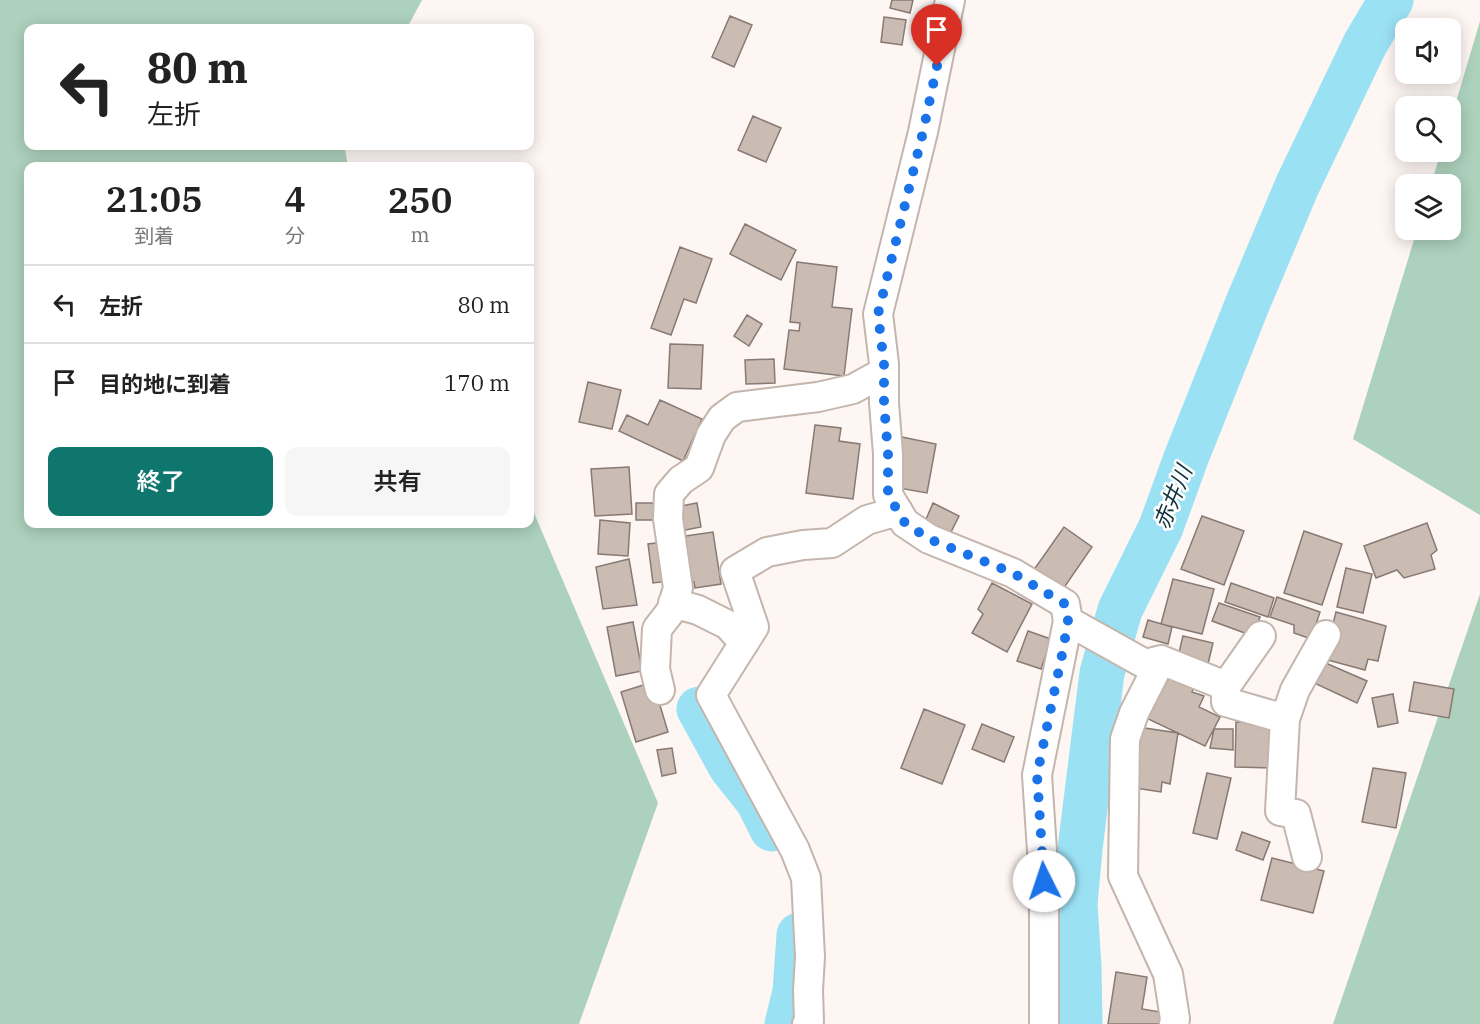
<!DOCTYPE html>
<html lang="ja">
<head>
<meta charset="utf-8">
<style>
	:root { --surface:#fff; --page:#f6f6f6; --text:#222; --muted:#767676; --line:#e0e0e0; --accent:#0f766e }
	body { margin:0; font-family:"IBM Plex Serif","Noto Sans JP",serif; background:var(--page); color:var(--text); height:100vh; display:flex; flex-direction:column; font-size:22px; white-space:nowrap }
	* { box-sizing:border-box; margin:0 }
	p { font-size:20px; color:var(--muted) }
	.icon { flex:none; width:33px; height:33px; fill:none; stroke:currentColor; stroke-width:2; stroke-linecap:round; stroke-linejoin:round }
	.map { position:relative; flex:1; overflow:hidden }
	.sheet { position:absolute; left:24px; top:162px; width:510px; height:366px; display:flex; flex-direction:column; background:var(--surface); border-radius:12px; box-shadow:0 3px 15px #0003 }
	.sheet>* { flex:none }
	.hud { position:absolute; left:24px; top:24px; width:510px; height:126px; border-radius:12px; box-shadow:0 3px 15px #0003; background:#fff; color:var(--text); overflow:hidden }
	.fabs { position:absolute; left:1395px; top:18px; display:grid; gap:12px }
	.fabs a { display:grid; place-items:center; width:66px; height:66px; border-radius:12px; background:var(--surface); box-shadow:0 3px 15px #0003; font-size:30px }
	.pin { position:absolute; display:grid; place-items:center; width:51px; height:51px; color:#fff; margin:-62px -26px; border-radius:50% 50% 50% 0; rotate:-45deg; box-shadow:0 0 6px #0007 }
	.pin .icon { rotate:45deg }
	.me { position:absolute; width:66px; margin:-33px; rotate:356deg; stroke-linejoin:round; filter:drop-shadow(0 0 4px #0008) }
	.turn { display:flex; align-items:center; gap:21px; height:126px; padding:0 24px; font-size:27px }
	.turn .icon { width:78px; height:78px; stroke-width:2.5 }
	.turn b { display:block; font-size:42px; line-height:51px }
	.eta { display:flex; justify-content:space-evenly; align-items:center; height:102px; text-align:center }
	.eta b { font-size:36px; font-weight:600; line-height:42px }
	.action { display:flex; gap:12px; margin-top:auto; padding:12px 24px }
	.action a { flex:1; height:69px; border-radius:12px; background:var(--accent); color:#fff; font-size:24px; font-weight:600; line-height:69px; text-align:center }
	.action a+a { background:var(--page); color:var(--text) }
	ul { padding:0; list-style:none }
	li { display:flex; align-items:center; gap:18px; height:78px; padding:0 24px; border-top:2px solid var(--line) }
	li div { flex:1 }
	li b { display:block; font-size:22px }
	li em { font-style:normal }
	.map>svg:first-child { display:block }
	.green { fill:#acd1bc }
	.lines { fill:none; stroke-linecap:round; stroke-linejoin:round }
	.river { stroke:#9be1f4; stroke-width:45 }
	.building { fill:#cabbb3; stroke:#887a73; stroke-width:1.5 }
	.street-casing { stroke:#c4b5ad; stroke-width:32 }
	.street { stroke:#fff; stroke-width:28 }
	.route { stroke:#1a73e8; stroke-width:10; stroke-dasharray:0 18 }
	.labels { text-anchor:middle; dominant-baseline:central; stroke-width:5; stroke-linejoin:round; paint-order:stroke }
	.water-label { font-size:22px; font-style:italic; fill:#11333b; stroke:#fff }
</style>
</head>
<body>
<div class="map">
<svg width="1480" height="1024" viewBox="0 0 1480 1024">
	<rect width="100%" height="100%" fill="#fdf6f3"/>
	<path class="green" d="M 0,0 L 422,0 L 407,28 L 28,28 L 28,146 L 347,146 L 345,149 L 348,166 L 28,166 L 28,524 L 530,524 L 530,509 L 534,513 L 658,803 L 579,1024 L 0,1024 Z
		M 1480,21 L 1480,515 L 1353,439 L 1417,230 L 1450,230 L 1450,184 L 1431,184 L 1441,152 L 1450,152 L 1451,119 Z
		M 1480,594 L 1480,1024 L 1333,1024 Z"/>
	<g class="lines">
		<path class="river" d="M 699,709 L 731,767 L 758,801 L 772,829
			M 787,1024 L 795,992 L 799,935
			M 1080,1024 L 1079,967 L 1075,904 L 1080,849 L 1102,673 L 1120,610 L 1161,527 L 1186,458 L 1247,305 L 1297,186 L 1365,44 L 1391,0"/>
	</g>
	<path class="building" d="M 892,0 L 913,0 L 910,13 L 890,8 Z
		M 730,16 L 752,25 L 734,67 L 712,57 Z
		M 884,17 L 906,20 L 902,45 L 881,42 Z
		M 753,116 L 781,128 L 766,162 L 738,150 Z
		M 745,224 L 796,250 L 781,280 L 730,254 Z
		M 680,247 L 712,259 L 696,303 L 684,299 L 671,335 L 651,328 Z
		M 797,262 L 837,267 L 832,307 L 852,309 L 844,376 L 784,369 L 789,330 L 799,331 L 800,323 L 790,322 Z
		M 747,315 L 762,324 L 749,346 L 734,336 Z
		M 670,344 L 703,345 L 701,389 L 668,388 Z
		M 774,359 L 775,383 L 746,384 L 745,360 Z
		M 588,382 L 621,390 L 612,429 L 579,422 Z
		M 660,400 L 702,419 L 683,461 L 619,431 L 627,415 L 648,425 Z
		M 815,425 L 841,428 L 839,441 L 860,444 L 853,499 L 806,493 Z
		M 902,437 L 936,444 L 927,493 L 893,487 Z
		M 629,467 L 632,514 L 595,516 L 591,469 Z
		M 636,503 L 659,503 L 660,520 L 636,520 Z
		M 697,503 L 701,527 L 680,531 L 676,507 Z
		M 933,503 L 959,516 L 949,536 L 924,524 Z
		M 1202,516 L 1244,531 L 1224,585 L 1181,569 Z
		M 600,520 L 630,523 L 628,556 L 598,554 Z
		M 1427,523 L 1437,550 L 1431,555 L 1435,569 L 1404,578 L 1397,570 L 1376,578 L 1364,546 Z
		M 1064,527 L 1092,547 L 1061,592 L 1033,571 Z
		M 1304,531 L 1342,544 L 1322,605 L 1284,593 Z
		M 713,532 L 721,584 L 695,588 L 694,582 L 687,583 L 679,537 Z
		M 664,542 L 669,581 L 653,583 L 648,544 Z
		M 629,559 L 637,605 L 603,609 L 596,567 Z
		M 1346,568 L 1372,574 L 1363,613 L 1337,607 Z
		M 1173,579 L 1214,589 L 1202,634 L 1161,624 Z
		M 992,583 L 1032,604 L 1007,652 L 972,633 L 983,614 L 978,609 Z
		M 1231,583 L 1274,598 L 1268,617 L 1225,602 Z
		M 1277,597 L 1320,612 L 1311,639 L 1294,633 L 1294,625 L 1270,617 Z
		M 1219,603 L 1260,617 L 1253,636 L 1212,621 Z
		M 1336,612 L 1386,626 L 1378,661 L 1368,659 L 1365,670 L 1324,659 Z
		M 1148,620 L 1172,627 L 1168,644 L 1143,637 Z
		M 633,622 L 642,671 L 616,676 L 607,627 Z
		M 1028,631 L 1051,639 L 1041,669 L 1017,661 Z
		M 1183,636 L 1213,643 L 1207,668 L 1177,661 Z
		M 1321,661 L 1367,681 L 1357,703 L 1312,682 Z
		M 1167,669 L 1197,681 L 1192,692 L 1204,696 L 1199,707 L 1220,717 L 1205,746 L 1144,717 Z
		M 653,682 L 668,732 L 636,742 L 621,692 Z
		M 1414,682 L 1454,689 L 1449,718 L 1409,711 Z
		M 1393,694 L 1398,723 L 1378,727 L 1372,698 Z
		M 924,709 L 965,725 L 942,784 L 901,768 Z
		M 1236,722 L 1275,723 L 1274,768 L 1235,767 Z
		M 982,724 L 1014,737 L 1004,762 L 972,749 Z
		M 1138,727 L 1178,733 L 1170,784 L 1162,782 L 1161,792 L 1129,787 Z
		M 1214,729 L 1233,729 L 1233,750 L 1210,748 Z
		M 672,748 L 676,773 L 662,776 L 657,750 Z
		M 1373,768 L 1406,773 L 1396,828 L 1362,822 Z
		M 1207,773 L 1231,778 L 1217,839 L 1193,833 Z
		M 1242,832 L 1270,842 L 1263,860 L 1236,850 Z
		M 1272,858 L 1324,871 L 1313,913 L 1261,900 Z
		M 1116,972 L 1147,977 L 1142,1009 L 1166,1013 L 1164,1024 L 1108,1024 Z"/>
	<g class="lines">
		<g class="street-casing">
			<path id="street" d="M 950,0 L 923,132 L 878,314 L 884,364 L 884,403 L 888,454 L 888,495 L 905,523 L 929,539 L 1013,573 L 1065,604 L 1068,621 L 1037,775 L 1044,881 L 1044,1024
				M 673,603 L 698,610 L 728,625 L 744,643
				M 1068,621 L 1145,664 L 1161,660 L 1134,713 L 1125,739 L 1123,876 L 1168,974 L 1175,1019 L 1174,1024
				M 1161,660 L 1226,686 L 1261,636
				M 1226,686 L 1226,702 L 1285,719 L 1295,690 L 1326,635
				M 660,690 L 655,669 L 657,629 L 671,611 L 678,588 L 668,519 L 669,494 L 681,480 L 699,468 L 711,435 L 722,418 L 737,407 L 818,397 L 853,389 L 884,372
				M 1285,719 L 1280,811 L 1296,814 L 1307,857
				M 807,1024 L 809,1021 L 808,990 L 810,957 L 806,878 L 795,850 L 711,695 L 754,627 L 735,571 L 767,552 L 803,545 L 832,543 L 867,520 L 898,511"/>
		</g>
		<use href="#street" class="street"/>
	</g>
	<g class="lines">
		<path class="route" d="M 937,66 L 923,132 L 878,314 L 884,364 L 884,403 L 888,454 L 888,495 L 905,523 L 929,539 L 1013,573 L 1065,604 L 1068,621 L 1063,650 L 1037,775 L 1044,881"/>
	</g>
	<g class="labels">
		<g class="water-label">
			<text transform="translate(1172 497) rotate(-68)">赤井川</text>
		</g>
	</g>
</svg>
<div class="fabs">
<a><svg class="icon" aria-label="sound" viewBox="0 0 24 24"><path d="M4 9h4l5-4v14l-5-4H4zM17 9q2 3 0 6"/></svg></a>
<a><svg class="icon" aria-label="search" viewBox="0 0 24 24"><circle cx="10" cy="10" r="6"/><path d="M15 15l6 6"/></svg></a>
<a><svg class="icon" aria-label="layers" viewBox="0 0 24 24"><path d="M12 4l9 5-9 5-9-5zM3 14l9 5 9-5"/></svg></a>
</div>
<div class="pin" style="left:937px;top:66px;background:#d93025"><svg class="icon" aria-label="arrive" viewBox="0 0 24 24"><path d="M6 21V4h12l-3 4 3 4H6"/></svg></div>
<svg class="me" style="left:1044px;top:881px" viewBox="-20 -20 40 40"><circle r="19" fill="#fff"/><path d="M0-13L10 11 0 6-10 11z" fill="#1a73e8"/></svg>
<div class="hud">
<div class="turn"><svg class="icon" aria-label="left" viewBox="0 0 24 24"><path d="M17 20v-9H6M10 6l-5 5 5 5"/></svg><div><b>80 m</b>左折</div></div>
</div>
<section class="sheet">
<div class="eta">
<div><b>21:05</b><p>到着</p></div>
<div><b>4</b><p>分</p></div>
<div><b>250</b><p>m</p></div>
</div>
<ul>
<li><svg class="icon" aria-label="left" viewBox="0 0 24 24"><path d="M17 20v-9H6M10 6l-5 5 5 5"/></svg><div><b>左折</b></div><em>80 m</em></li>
<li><svg class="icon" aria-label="arrive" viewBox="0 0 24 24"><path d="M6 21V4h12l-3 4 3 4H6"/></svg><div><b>目的地に到着</b></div><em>170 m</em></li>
</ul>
<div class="action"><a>終了</a><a>共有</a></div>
</section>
</div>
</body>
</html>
